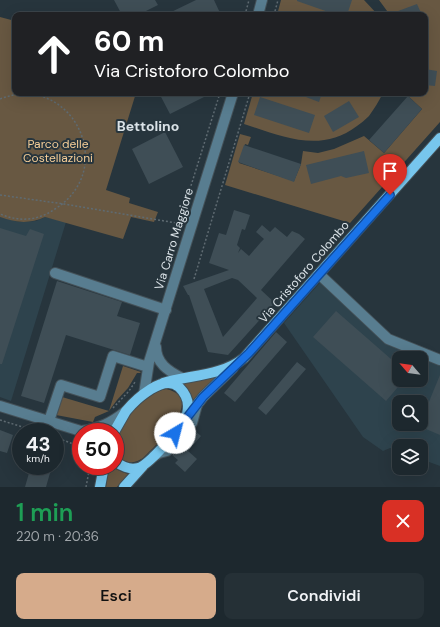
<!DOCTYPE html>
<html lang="it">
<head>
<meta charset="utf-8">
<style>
	:root { --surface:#1d282e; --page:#253036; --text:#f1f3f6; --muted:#a0a6aa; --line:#3b444a; --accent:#d6ab8b }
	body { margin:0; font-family:"DM Sans",sans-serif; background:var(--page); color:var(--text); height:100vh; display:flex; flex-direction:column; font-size:15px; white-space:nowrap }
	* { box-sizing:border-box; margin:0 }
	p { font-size:13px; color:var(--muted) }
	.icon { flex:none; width:22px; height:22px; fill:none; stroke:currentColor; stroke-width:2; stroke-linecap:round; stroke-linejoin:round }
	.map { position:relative; height:487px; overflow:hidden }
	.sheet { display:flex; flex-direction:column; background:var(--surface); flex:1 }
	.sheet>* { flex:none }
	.top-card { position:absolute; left:12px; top:12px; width:416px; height:84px; border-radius:8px; box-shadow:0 4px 16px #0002,0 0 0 1px var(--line); background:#202124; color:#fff; overflow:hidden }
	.needle { width:26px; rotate:298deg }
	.buttons { position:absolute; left:392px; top:351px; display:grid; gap:8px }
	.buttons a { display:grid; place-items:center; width:36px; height:36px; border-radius:8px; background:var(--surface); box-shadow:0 4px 16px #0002,0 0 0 1px var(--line); font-size:20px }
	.speed { position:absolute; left:12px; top:423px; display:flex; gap:8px; font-size:20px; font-weight:700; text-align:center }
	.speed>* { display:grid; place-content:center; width:52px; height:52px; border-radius:50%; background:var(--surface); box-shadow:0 4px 16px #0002,0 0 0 1px var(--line); line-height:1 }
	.speed small { font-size:10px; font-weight:400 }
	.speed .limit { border:6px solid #d22; background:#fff; color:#111 }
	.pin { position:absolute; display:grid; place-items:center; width:34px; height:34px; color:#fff; margin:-41px -17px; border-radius:50% 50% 50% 0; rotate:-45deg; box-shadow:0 0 4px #0007 }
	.pin .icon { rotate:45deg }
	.me { position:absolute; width:44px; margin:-22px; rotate:37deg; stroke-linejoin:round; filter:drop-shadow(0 0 3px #0008) }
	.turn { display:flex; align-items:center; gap:14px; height:84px; padding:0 16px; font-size:18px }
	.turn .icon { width:52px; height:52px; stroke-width:2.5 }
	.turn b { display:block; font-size:28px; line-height:34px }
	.round { display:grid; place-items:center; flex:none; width:42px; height:42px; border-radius:8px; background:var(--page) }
	.summary { display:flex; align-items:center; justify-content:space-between; height:68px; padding:0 16px }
	h1 { font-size:24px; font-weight:600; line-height:30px; color:#1e9e55 }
	.action { display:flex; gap:8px; margin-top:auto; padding:8px 16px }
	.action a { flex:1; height:46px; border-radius:8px; background:var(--accent); color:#111; font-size:16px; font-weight:600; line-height:46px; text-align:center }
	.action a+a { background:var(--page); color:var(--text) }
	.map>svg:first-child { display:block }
	.built { fill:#2e434d; fill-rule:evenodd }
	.green { fill:#685842 }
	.building { fill:#3f4e56; fill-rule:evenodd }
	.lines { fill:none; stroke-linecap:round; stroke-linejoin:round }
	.minor-casing { stroke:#445158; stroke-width:12 }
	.major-casing { stroke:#445158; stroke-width:12 }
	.path { stroke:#5f6b72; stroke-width:1.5; stroke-dasharray:2 2; stroke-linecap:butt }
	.minor { stroke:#587d90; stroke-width:10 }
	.major { stroke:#77c6ed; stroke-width:10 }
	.route-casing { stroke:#114b97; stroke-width:10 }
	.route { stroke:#1a73e8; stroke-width:7 }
	.labels { text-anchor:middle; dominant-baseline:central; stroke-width:4; stroke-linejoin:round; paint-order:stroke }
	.park-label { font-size:12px; fill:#f4cd97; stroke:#27353d }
	.street-label { font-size:12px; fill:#dae2e7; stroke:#27353d }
	.quarter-label { font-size:14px; font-weight:bold; fill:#dae2e7; stroke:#27353d }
</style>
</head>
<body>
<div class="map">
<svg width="440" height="487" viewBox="0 0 440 487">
	<rect width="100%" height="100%" fill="#27353d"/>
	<path class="built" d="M 0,217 L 19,222 L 36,221 L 45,217 L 66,222 L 11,401 L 0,397 Z
		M 326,276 L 391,337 L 440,355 L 440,466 L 421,459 L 421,446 L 399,446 L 399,451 L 390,448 L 383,451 L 363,437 L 284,323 ZM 399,358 L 421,358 L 421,380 L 399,380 ZM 399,402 L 421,402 L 421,424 L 399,424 Z"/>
	<path class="green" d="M 281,0 L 364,0 L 378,15 L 277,15 Z
		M 379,0 L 440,0 L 440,122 L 350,223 L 225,185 L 240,134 L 251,137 L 248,145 L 245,144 L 239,163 L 294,181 L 301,164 L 303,151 L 318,153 L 334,149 L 364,136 L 384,153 L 422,109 L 408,96 L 399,93 L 425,93 L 425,15 L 390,15 Z
		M 0,17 L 15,21 L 15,93 L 136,93 L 106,190 L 130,198 L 129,203 L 158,212 L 154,222 L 131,217 L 123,239 L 45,217 C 30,224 16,223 0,217 Z
		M 253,93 L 383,93 C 379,101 374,109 369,116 C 365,120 361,123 357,126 C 320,154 282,136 244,124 Z
		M 123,366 L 141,372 L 140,373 L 137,373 L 128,388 L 117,400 L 109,411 L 95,417 L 93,422 L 56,415 L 62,397 L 109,411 Z
		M 220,374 L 194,399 L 193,399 L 189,391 L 183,384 Z
		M 166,389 C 208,398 155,446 143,458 C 137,462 131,464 125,461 C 92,448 144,392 166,389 Z
		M 109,466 C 114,467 120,472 128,474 L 117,487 L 106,487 Z"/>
	<path class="building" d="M 114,0 L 155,0 L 158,5 L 138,15 L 122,15 Z
		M 196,0 L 214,0 L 221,15 L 165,15 Z
		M 297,0 L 352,0 L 347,15 L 337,15 L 297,1 Z
		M 417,4 L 422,15 L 390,15 L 390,14 Z
		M 425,69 L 437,71 L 435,86 L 425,85 Z
		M 159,93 L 212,93 L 170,114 Z
		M 298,93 L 322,93 L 319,102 L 298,94 Z
		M 408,96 L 422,109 L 384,153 L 369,140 Z
		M 260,97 L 315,115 L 309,133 L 254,115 Z
		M 349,101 L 359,117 L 333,132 L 324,116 Z
		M 165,132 L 183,167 L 149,184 L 132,149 Z
		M 244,145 L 301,164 L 294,182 L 238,162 Z
		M 364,151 L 369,173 L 346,178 L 341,176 L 311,184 L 306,165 Z
		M 234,210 L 250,215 L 245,230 L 242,229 L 237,245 L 240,248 L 238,253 L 241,249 L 249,256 L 261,242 L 264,239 L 256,232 L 262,225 L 270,232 L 275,227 L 287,237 L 292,231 L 299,234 L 305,239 L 261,290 L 275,303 L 228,355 L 208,352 L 189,295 L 188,295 L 183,286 L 229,270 L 209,263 L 219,233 L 226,235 ZM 232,278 L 238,280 L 257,298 L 223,337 L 204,289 Z
		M 0,228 L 26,236 L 30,229 L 44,234 L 2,364 L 0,364 Z
		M 57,281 L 122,302 L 117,316 L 140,323 L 130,355 L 66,335 L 44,403 L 21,396 Z
		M 336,311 L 399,366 L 399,380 L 404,380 L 386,401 L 313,337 Z
		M 276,332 L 287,342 L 235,402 L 224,393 Z
		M 297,362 L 306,369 L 266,415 L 258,408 Z
		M 440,375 L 440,435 L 419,426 L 421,424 L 421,421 Z
		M 0,430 L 13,435 L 7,453 L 0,451 Z
		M 194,430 L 201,436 L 188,451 L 197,459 L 185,472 L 175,463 L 178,460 L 172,455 Z
		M 31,466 L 52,466 L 46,487 L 25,487 Z"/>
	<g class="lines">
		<g class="minor-casing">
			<path id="minor" d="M 258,15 L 262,0
				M 55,273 L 166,310
				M 319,274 L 388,339 L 440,360
				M 156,347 C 156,363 168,371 182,378
				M 144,394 L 149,362 L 233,93
				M 0,406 L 84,432
				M 49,421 L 61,385 L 100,397 L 113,356 L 148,367
				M 82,431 C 100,428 111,423 125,412
				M 154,456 L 159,453 L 167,451 L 192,423 L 197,405"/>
		</g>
		<g class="major-casing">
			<path id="major" d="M 163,383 C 189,375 222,376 244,358 L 440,138
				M 188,416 L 203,397 L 233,368
				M 114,432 C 118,425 122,418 126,411 C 136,399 164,373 179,387 C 184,392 188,399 188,406 C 188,411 187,416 184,420 C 178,431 149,465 138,468 C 130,470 121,466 115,461
				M 100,487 L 104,466
				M 124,487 L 143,466"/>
		</g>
		<path class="path" d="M 245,15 L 249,0
			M 274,15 L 278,0
			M 0,99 C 71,71 120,168 55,209 C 37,221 20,222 0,214
			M 0,195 L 64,204 L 182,224
			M 179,224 L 220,93
			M 194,279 L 250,93
			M 113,408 L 129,391 L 135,382
			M 0,420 L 39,432
			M 55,437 L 81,447
			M 86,487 L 90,466"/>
		<use href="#minor" class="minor"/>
		<use href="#major" class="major"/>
	</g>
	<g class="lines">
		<g class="route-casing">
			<path id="route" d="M 175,433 L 203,397 L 249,353 L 390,195"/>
		</g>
		<use href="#route" class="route"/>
	</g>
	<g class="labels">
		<g class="park-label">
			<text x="58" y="144">Parco delle<tspan x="58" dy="14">Costellazioni</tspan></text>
		</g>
		<g class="street-label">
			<text transform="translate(174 239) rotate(-73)">Via Carro Maggiore</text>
			<text transform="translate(304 272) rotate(-49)">Via Cristoforo Colombo</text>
		</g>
		<g class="quarter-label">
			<text x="148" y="126">Bettolino</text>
		</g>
	</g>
</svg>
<div class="buttons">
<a><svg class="needle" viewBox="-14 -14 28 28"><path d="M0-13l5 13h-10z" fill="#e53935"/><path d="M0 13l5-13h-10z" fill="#a0a6aa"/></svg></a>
<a><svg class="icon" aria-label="search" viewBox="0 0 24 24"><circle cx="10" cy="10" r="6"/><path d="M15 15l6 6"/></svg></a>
<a><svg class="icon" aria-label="layers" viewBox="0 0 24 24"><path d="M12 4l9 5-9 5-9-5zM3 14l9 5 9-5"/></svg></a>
</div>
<div class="speed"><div>43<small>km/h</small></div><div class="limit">50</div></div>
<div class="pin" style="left:390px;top:195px;background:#d93025"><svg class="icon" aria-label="arrive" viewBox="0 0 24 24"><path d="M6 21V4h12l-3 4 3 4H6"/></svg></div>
<svg class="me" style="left:175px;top:433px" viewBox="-20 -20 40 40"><circle r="19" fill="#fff"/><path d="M0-13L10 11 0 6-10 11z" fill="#1a73e8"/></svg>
<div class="top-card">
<div class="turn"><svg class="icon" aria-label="ahead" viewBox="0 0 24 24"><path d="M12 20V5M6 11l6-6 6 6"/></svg><div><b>60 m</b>Via Cristoforo Colombo</div></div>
</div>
</div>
<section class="sheet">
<div class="summary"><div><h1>1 min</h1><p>220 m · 20:36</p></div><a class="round" style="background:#d93025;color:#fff"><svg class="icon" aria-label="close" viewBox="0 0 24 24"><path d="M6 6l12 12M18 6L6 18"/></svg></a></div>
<div class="action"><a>Esci</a><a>Condividi</a></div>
</section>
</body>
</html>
